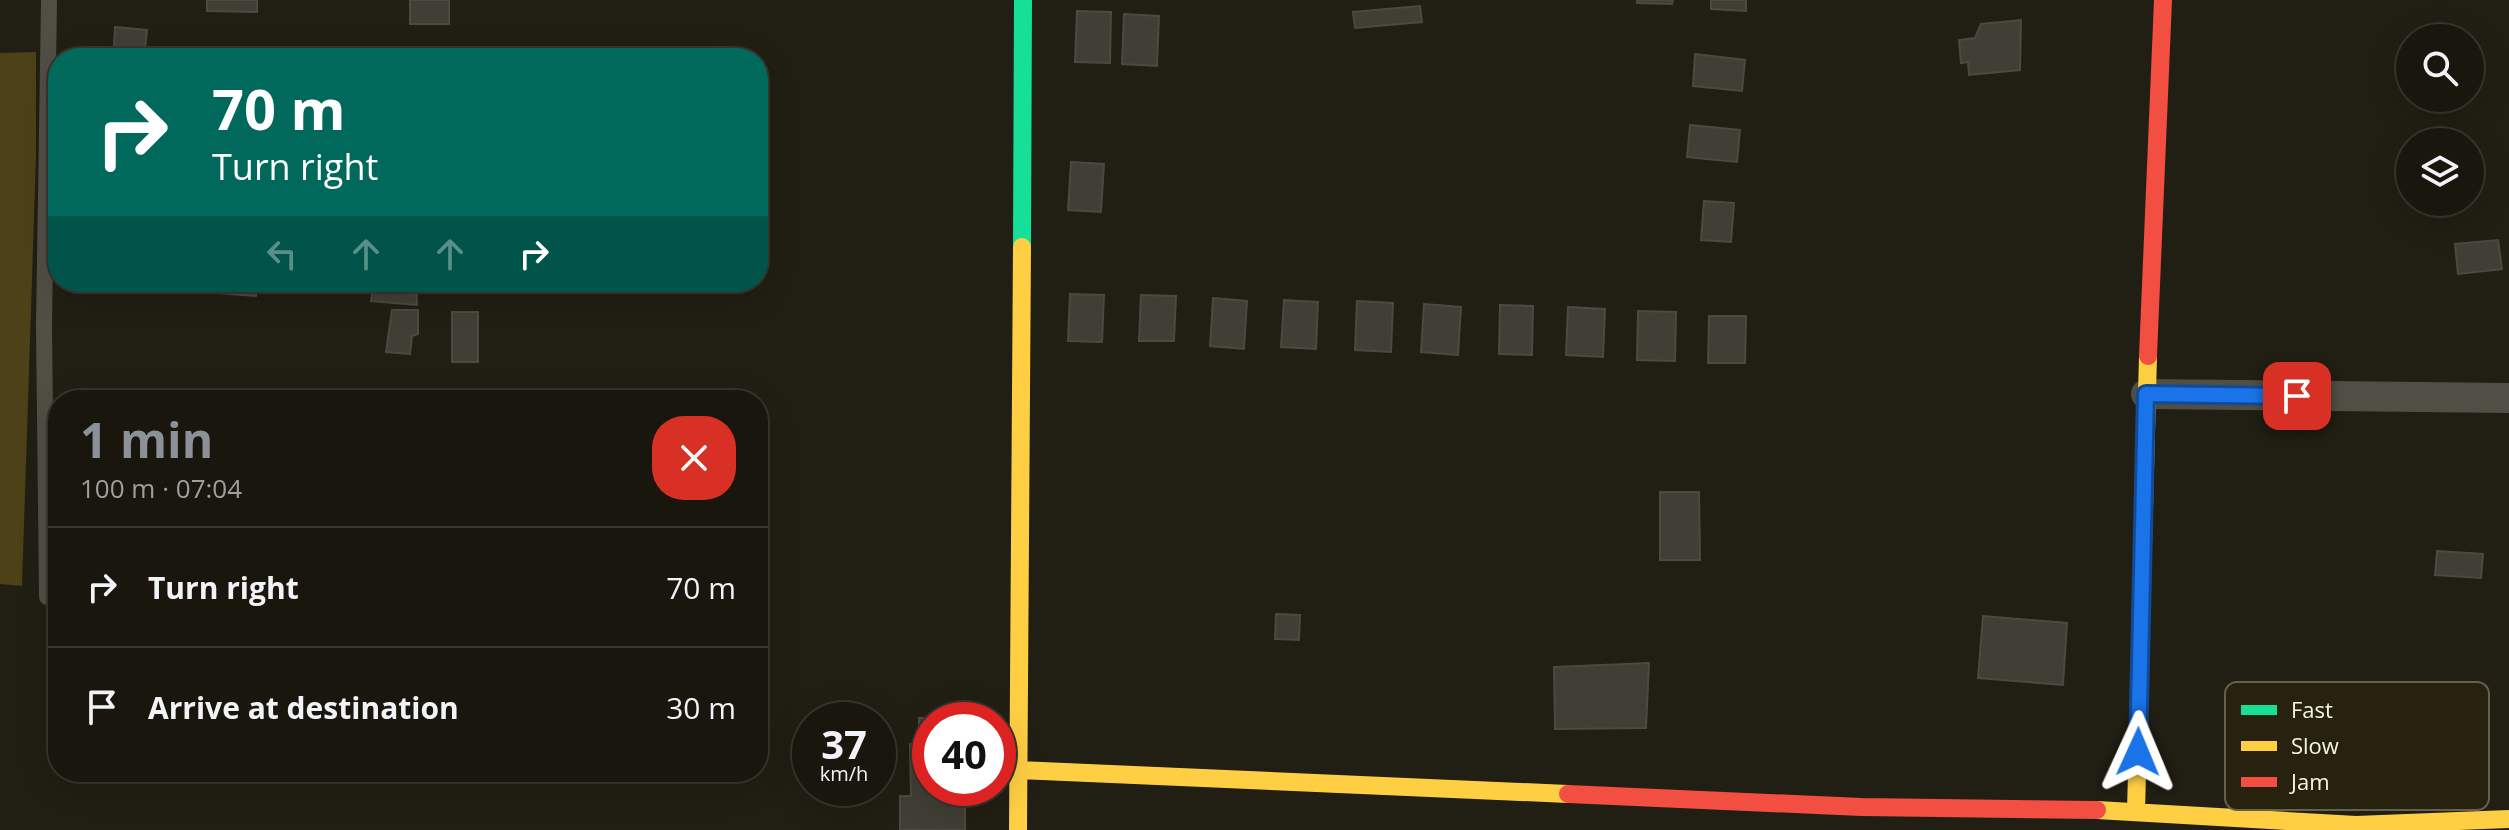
<!DOCTYPE html>
<html lang="en">
<head>
<meta charset="utf-8">
<style>
	:root { --surface:#19160e; --page:#221f17; --text:#f1f3f6; --muted:#9f9f9e; --line:#37352e; --accent:#8c9099 }
	body { margin:0; font-family:"Open Sans",sans-serif; background:var(--page); color:var(--text); height:100vh; display:flex; flex-direction:column; font-size:30px; white-space:nowrap }
	* { box-sizing:border-box; margin:0 }
	p { font-size:26px; color:var(--muted) }
	.icon { flex:none; width:44px; height:44px; fill:none; stroke:currentColor; stroke-width:2; stroke-linecap:round; stroke-linejoin:round }
	.map { position:relative; flex:1; overflow:hidden }
	.details { position:absolute; left:48px; top:390px; width:720px; height:392px; display:flex; flex-direction:column; background:var(--surface); border-radius:32px; box-shadow:0 8px 32px #0002,0 0 0 2px var(--line) }
	.details>* { flex:none }
	.banner { position:absolute; left:48px; top:48px; width:720px; height:244px; border-radius:32px; box-shadow:0 8px 32px #0002,0 0 0 2px var(--line); background:#00695c; color:#fff; overflow:hidden }
	.controls { position:absolute; left:2396px; top:24px; display:grid; gap:16px }
	.controls a { display:grid; place-items:center; width:88px; height:88px; border-radius:50%; background:var(--surface); box-shadow:0 8px 32px #0002,0 0 0 2px var(--line); font-size:40px }
	.speed { position:absolute; left:792px; top:702px; display:flex; gap:16px; font-size:40px; font-weight:700; text-align:center }
	.speed>* { display:grid; place-content:center; width:104px; height:104px; border-radius:50%; background:var(--surface); box-shadow:0 8px 32px #0002,0 0 0 2px var(--line); line-height:1 }
	.speed small { font-size:20px; font-weight:400 }
	.speed .limit { border:12px solid #d22; background:#fff; color:#111 }
	.pin { position:absolute; display:grid; place-items:center; width:68px; height:68px; color:#fff; margin:-34px; border-radius:16px; box-shadow:0 4px 12px #0006 }
	.me { position:absolute; width:88px; margin:-44px; rotate:1deg; stroke-linejoin:round; filter:drop-shadow(0 0 6px #0008) }
	.turn { display:flex; align-items:center; gap:28px; height:168px; padding:0 32px; font-size:36px }
	.turn .icon { width:104px; height:104px; stroke-width:2.5 }
	.turn b { display:block; font-size:56px; line-height:68px }
	.lanes { display:flex; align-items:center; height:76px; padding:0 32px; background:#0003; justify-content:center; gap:40px; direction:ltr }
	.lanes .off { opacity:.35 }
	.round { display:grid; place-items:center; flex:none; width:84px; height:84px; border-radius:32px; background:var(--page) }
	.overview { display:flex; align-items:center; justify-content:space-between; height:136px; padding:0 32px }
	h1 { font-size:48px; font-weight:700; line-height:60px; color:var(--accent) }
	ul { padding:0; list-style:none }
	li { display:flex; align-items:center; gap:24px; height:120px; padding:0 32px; border-top:2px solid var(--line) }
	li div { flex:1 }
	li b { display:block; font-size:30px }
	li em { font-style:normal }
	.map>svg:first-child { display:block }
	.green { fill:#4c4117 }
	.building { fill:#413e35; stroke:#4c4940; stroke-width:2 }
	.lines { fill:none; stroke-linecap:round; stroke-linejoin:round }
	.lane { stroke:#514e45; stroke-width:16 }
	.street { stroke:#514e45; stroke-width:30 }
	.fast { stroke:#16e098; stroke-width:18 }
	.slow { stroke:#ffcf43; stroke-width:18 }
	.jam { stroke:#f24e42; stroke-width:18 }
	.route-casing { stroke:#114b97; stroke-width:20 }
	.route { stroke:#1a73e8; stroke-width:14 }
	.key { fill:#27220d; stroke:#66614f; stroke-width:2 }
	.key-label { font-size:22px; fill:#f8f5e8 }
</style>
</head>
<body>
<div class="map">
<svg width="2509" height="830" viewBox="0 0 2509 830">
	<rect width="100%" height="100%" fill="#211e13"/>
	<path class="green" d="M 36,52 L 36,156 L 22,586 L 0,584 L 0,53 Z"/>
	<path class="building" d="M 207,0 L 257,0 L 257,12 L 207,11 Z
		M 410,0 L 449,0 L 449,24 L 410,24 Z
		M 1637,0 L 1673,0 L 1672,4 L 1637,3 Z
		M 1711,0 L 1746,0 L 1746,11 L 1711,9 Z
		M 1420,6 L 1422,22 L 1355,28 L 1353,12 Z
		M 1077,11 L 1111,12 L 1110,63 L 1075,62 Z
		M 1124,14 L 1159,16 L 1157,66 L 1122,64 Z
		M 2021,20 L 2020,70 L 1969,75 L 1968,62 L 1961,63 L 1959,40 L 1975,38 L 1981,24 Z
		M 115,27 L 147,30 L 145,49 L 114,46 Z
		M 327,53 L 327,58 L 269,58 L 269,56 Z
		M 1695,54 L 1745,60 L 1742,91 L 1693,86 Z
		M 1690,125 L 1740,130 L 1737,162 L 1687,157 Z
		M 1071,162 L 1104,164 L 1101,212 L 1068,210 Z
		M 1704,201 L 1734,203 L 1731,242 L 1701,240 Z
		M 2498,240 L 2502,269 L 2458,274 L 2455,244 Z
		M 219,282 L 257,282 L 256,296 L 218,293 Z
		M 374,282 L 416,282 L 417,305 L 371,301 Z
		M 1070,294 L 1104,295 L 1102,342 L 1068,341 Z
		M 1141,295 L 1176,296 L 1174,341 L 1139,341 Z
		M 1213,298 L 1247,301 L 1244,349 L 1210,346 Z
		M 1284,300 L 1318,302 L 1316,349 L 1281,347 Z
		M 1357,301 L 1393,303 L 1391,352 L 1355,350 Z
		M 1424,304 L 1461,307 L 1458,355 L 1421,352 Z
		M 1500,305 L 1533,306 L 1532,355 L 1499,354 Z
		M 1568,307 L 1605,309 L 1603,357 L 1566,355 Z
		M 392,310 L 418,310 L 418,334 L 412,336 L 410,354 L 386,352 Z
		M 1638,311 L 1676,312 L 1675,361 L 1637,360 Z
		M 452,312 L 478,312 L 478,362 L 452,362 Z
		M 1709,316 L 1746,316 L 1745,363 L 1708,363 Z
		M 1660,492 L 1699,492 L 1700,560 L 1660,560 Z
		M 2437,551 L 2483,554 L 2481,578 L 2435,575 Z
		M 1276,614 L 1300,615 L 1299,640 L 1275,639 Z
		M 1983,616 L 2067,623 L 2063,685 L 1978,678 Z
		M 1649,663 L 1646,728 L 1555,729 L 1554,667 Z
		M 919,718 L 965,718 L 965,720 L 930,720 L 930,788 L 965,788 L 965,830 L 900,830 L 900,796 L 911,796 L 910,744 L 919,744 Z"/>
	<g class="lines">
		<path class="lane" d="M 47,597 L 44,325 L 49,0"/>
		<path class="street" d="M 2146,394 L 2509,398"/>
		<path class="fast" d="M 1022,247 L 1023,0"/>
		<path class="slow" d="M 1019,770 L 1568,794
			M 2097,810 L 2356,825 L 2509,819
			M 2136,811 L 2148,356
			M 1018,830 L 1022,247"/>
		<path class="jam" d="M 2148,356 L 2163,0
			M 1568,794 L 1861,807 L 2097,810"/>
	</g>
	<g class="lines">
		<g class="route-casing">
			<path id="route" d="M 2138,752 L 2146,394 L 2297,396"/>
		</g>
		<use href="#route" class="route"/>
	</g>
	<rect x="2225" y="682" width="264" height="128" rx="12" class="key"/>
	<rect x="2241" y="705" width="36" height="10" fill="#16e098"/>
	<rect x="2241" y="741" width="36" height="10" fill="#ffcf43"/>
	<rect x="2241" y="777" width="36" height="10" fill="#f24e42"/>
	<g class="key-label">
		<text x="2291" y="718">Fast</text>
		<text x="2291" y="754">Slow</text>
		<text x="2291" y="790">Jam</text>
	</g>
</svg>
<div class="controls">
<a><svg class="icon" aria-label="search" viewBox="0 0 24 24"><circle cx="10" cy="10" r="6"/><path d="M15 15l6 6"/></svg></a>
<a><svg class="icon" aria-label="layers" viewBox="0 0 24 24"><path d="M12 4l9 5-9 5-9-5zM3 14l9 5 9-5"/></svg></a>
</div>
<div class="speed"><div>37<small>km/h</small></div><div class="limit">40</div></div>
<div class="pin" style="left:2297px;top:396px;background:#d93025"><svg class="icon" aria-label="arrive" viewBox="0 0 24 24"><path d="M6 21V4h12l-3 4 3 4H6"/></svg></div>
<svg class="me" style="left:2138px;top:752px" viewBox="-20 -20 40 40"><path d="M0-17L14 15 0 8-14 15z" fill="#1a73e8" stroke="#fff" stroke-width="4"/></svg>
<div class="banner">
<div class="turn"><svg class="icon" aria-label="right" viewBox="0 0 24 24"><path d="M7 20v-9h11M14 6l5 5-5 5"/></svg><div><b>70 m</b>Turn right</div></div>
<div class="lanes"><svg class="icon off" aria-label="left" viewBox="0 0 24 24"><path d="M17 20v-9H6M10 6l-5 5 5 5"/></svg><svg class="icon off" aria-label="ahead" viewBox="0 0 24 24"><path d="M12 20V5M6 11l6-6 6 6"/></svg><svg class="icon off" aria-label="ahead" viewBox="0 0 24 24"><path d="M12 20V5M6 11l6-6 6 6"/></svg><svg class="icon" aria-label="right" viewBox="0 0 24 24"><path d="M7 20v-9h11M14 6l5 5-5 5"/></svg></div>
</div>
<section class="details">
<div class="overview"><div><h1>1 min</h1><p>100 m · 07:04</p></div><a class="round" style="background:#d93025;color:#fff"><svg class="icon" aria-label="close" viewBox="0 0 24 24"><path d="M6 6l12 12M18 6L6 18"/></svg></a></div>
<ul>
<li><svg class="icon" aria-label="right" viewBox="0 0 24 24"><path d="M7 20v-9h11M14 6l5 5-5 5"/></svg><div><b>Turn right</b></div><em>70 m</em></li>
<li><svg class="icon" aria-label="arrive" viewBox="0 0 24 24"><path d="M6 21V4h12l-3 4 3 4H6"/></svg><div><b>Arrive at destination</b></div><em>30 m</em></li>
</ul>
</section>
</div>
</body>
</html>
